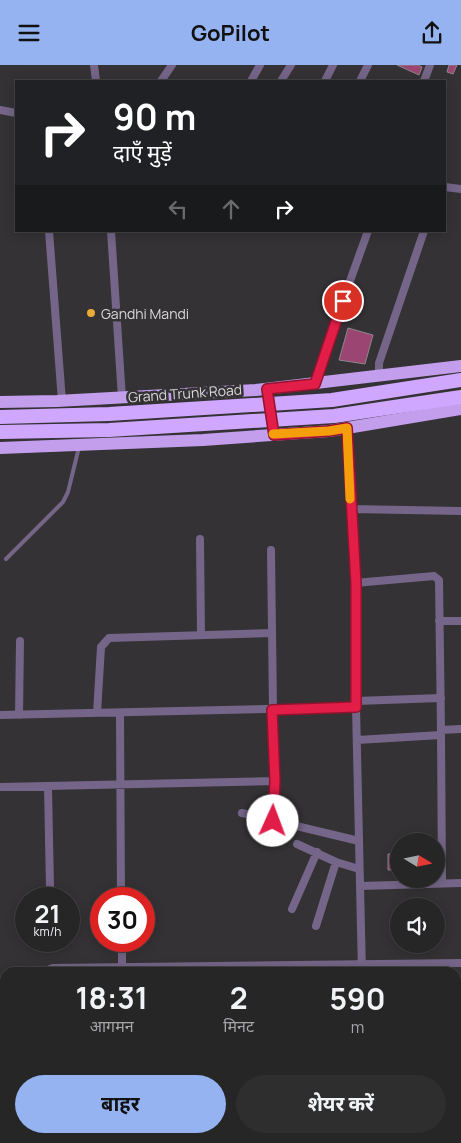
<!DOCTYPE html>
<html lang="hi">
<head>
<meta charset="utf-8">
<style>
	:root { --surface:#272627; --page:#2f2e2f; --text:#f1f3f6; --muted:#a4a5a7; --line:#434344; --accent:#95b2f1 }
	body { margin:0; font-family:Manrope,"Noto Sans Devanagari",sans-serif; background:var(--page); color:var(--text); height:100vh; display:flex; flex-direction:column; font-size:19px; white-space:nowrap }
	* { box-sizing:border-box; margin:0 }
	p { font-size:16px; color:var(--muted) }
	.icon { flex:none; width:28px; height:28px; fill:none; stroke:currentColor; stroke-width:2; stroke-linecap:round; stroke-linejoin:round }
	.map { position:relative; flex:1; overflow:hidden }
	.panel { position:absolute; left:0px; top:902px; width:461px; height:176px; display:flex; flex-direction:column; background:var(--surface); border-radius:15px 15px 0 0; box-shadow:0 2px 12px #0003,0 0 0 1px var(--line) }
	.panel>* { flex:none }
	.top-card { position:absolute; left:15px; top:15px; width:431px; height:152px; border-radius:0px; box-shadow:0 2px 12px #0003,0 0 0 1px var(--line); background:#202124; color:#fff; overflow:hidden }
	.needle { width:32px; rotate:100deg }
	.fabs { position:absolute; left:390px; top:768px; display:grid; gap:10px }
	.fabs a { display:grid; place-items:center; width:55px; height:55px; border-radius:50%; background:var(--surface); box-shadow:0 2px 12px #0003,0 0 0 1px var(--line); font-size:25px }
	.speed { position:absolute; left:15px; top:822px; display:flex; gap:10px; font-size:25px; font-weight:700; text-align:center }
	.speed>* { display:grid; place-content:center; width:65px; height:65px; border-radius:50%; background:var(--surface); box-shadow:0 2px 12px #0003,0 0 0 1px var(--line); line-height:1 }
	.speed small { font-size:12px; font-weight:400 }
	.speed .limit { border:8px solid #d22; background:#fff; color:#111 }
	.pin { position:absolute; display:grid; place-items:center; width:42px; height:42px; color:#fff; margin:-21px; border:2px solid #fff; border-radius:50%; box-shadow:0 1px 5px #0007 }
	.me { position:absolute; width:55px; margin:-28px; rotate:2deg; stroke-linejoin:round; filter:drop-shadow(0 0 4px #0008) }
	.turn { display:flex; align-items:center; gap:18px; height:105px; padding:0 15px; font-size:22px }
	.turn .icon { width:65px; height:65px; stroke-width:2.5 }
	.turn b { display:block; font-size:35px; line-height:42px }
	.lanes { display:flex; align-items:center; height:48px; padding:0 15px; background:#0003; justify-content:center; gap:25px; direction:ltr }
	.lanes .off { opacity:.35 }
	.eta { display:flex; justify-content:space-evenly; align-items:center; height:85px; text-align:center }
	.eta b { font-size:30px; font-weight:700; line-height:35px }
	.action { display:flex; gap:10px; margin-top:auto; padding:10px 15px }
	.action a { flex:1; height:58px; border-radius:30px; background:var(--accent); color:#111; font-size:20px; font-weight:700; line-height:58px; text-align:center }
	.action a+a { background:var(--page); color:var(--text) }
	header { display:flex; justify-content:space-between; align-items:center; height:65px; padding:0 15px; background:var(--accent); color:#111; font-size:22px; font-weight:700 }
	.map>svg:first-child { display:block }
	.green { fill:#733941 }
	.lines { fill:none; stroke-linecap:round; stroke-linejoin:round }
	.stream { stroke:#1a0454; stroke-width:2.5 }
	.building { fill:#9b4572; stroke:#8c888a }
	.service { stroke:#756588; stroke-width:4 }
	.minor { stroke:#756588; stroke-width:8 }
	.trunk { stroke:#c39eed; stroke-width:12 }
	.motorway-bridge { stroke:#d0a7fe; stroke-width:14 }
	.route-casing { stroke:#92132f; stroke-width:12 }
	.route { stroke:#e11d48; stroke-width:9 }
	.slow { stroke:#f59e0b; stroke-width:9 }
	.poi-dot { fill:#e8ab37; stroke:#343234; stroke-width:2 }
	.labels { text-anchor:middle; dominant-baseline:central; stroke-width:5; stroke-linejoin:round; paint-order:stroke }
	.poi-label { font-size:14px; fill:#dbd9db; stroke:#343234; text-anchor:start }
	.street-label { font-size:14px; fill:#dbd9db; stroke:#343234 }
</style>
</head>
<body>
<header><svg class="icon" aria-label="menu" viewBox="0 0 24 24"><path d="M4 6h16M4 12h16M4 18h16"/></svg>GoPilot<svg class="icon" aria-label="share" viewBox="0 0 24 24"><path d="M12 15V3M7 8l5-5 5 5M5 13v7h14v-7"/></svg></header>
<div class="map">
<svg width="461" height="1078" viewBox="0 0 461 1078">
	<rect width="100%" height="100%" fill="#343234"/>
	<path class="green" d="M 0,1056 L 5,1060 L 5,1074 L 16,1074 L 16,1078 L 0,1078 Z"/>
	<g class="lines">
		<path class="stream" d="M 0,1033 L 5,1037
			M 53,1074 L 58,1078"/>
	</g>
	<path class="building" d="M 397,0 L 418,0 L 422,2 L 419,10 Z
		M 449,0 L 457,0 L 453,9 L 447,7 Z
		M 348,263 L 373,270 L 365,299 L 339,295 Z
		M 388,789 L 399,789 L 399,805 L 388,805 Z"/>
	<g class="lines">
		<path class="service" d="M 6,494 L 63,437 L 68,427 L 79,382"/>
		<path class="minor" d="M 94,0 L 96,16
			M 161,16 L 172,0
			M 251,16 L 260,0
			M 281,16 L 291,0
			M 325,16 L 333,0
			M 360,16 L 368,0
			M 424,16 L 430,0
			M 0,45 L 16,48
			M 445,122 L 461,124
			M 49,166 L 62,336
			M 111,166 L 122,333
			M 379,312 L 379,298 L 424,166
			M 315,319 L 337,252 L 368,166
			M 347,363 L 355,518 L 356,642 L 362,908
			M 351,444 L 461,446
			M 200,474 L 201,570
			M 271,485 L 273,645 L 275,716 L 273,756
			M 355,518 L 434,511 L 439,515 L 441,665 L 442,818
			M 439,556 L 461,556
			M 356,636 L 441,633
			M 97,648 L 101,582 L 109,573 L 272,568
			M 120,648 L 121,834
			M 0,650 L 356,642
			M 19,650 L 20,576
			M 441,665 L 461,664
			M 357,675 L 441,670
			M 0,722 L 275,716
			M 48,722 L 50,823
			M 242,748 L 359,776
			M 297,779 L 336,797 L 359,804
			M 360,821 L 461,818
			M 292,844 L 317,787
			M 316,861 L 336,797
			M 122,876 L 122,907
			M 49,908 L 50,904 L 53,903 L 461,898
			M 456,991 L 458,1078
			M 0,1021 L 5,1025
			M 0,1049 L 5,1053
			M 32,1074 L 37,1078
			M 67,1074 L 72,1078
			M 167,1074 L 167,1078
			M 224,1074 L 224,1078
			M 351,1074 L 352,1078
			M 366,1074 L 367,1078
			M 282,1078 L 282,1074"/>
		<path class="trunk" d="M 0,337 L 57,336 L 256,325 L 461,301
			M 0,383 L 203,375 L 329,366 L 461,344"/>
		<path class="motorway-bridge" d="M 0,352 L 109,349 L 332,335 L 461,315
			M 0,367 L 109,365 L 334,351 L 461,332"/>
	</g>
	<g class="lines">
		<g class="route-casing">
			<path id="route" d="M 273,756 L 275,716 L 272,645 L 356,642 L 356,518 L 347,363 L 329,366 L 274,370 L 267,324 L 315,319 L 343,236"/>
		</g>
		<use href="#route" class="route"/>
		<path class="slow" d="M 273,369 L 329,366 L 347,363 L 350,434"/>
	</g>
	<circle class="poi-dot" cx="91" cy="248" r="5"/>
	<g class="labels">
		<g class="poi-label">
			<text x="101" y="248">Gandhi Mandi</text>
		</g>
		<g class="street-label">
			<text transform="translate(185 328) rotate(-4)">Grand Trunk Road</text>
		</g>
	</g>
</svg>
<div class="fabs">
<a><svg class="needle" viewBox="-14 -14 28 28"><path d="M0-13l5 13h-10z" fill="#e53935"/><path d="M0 13l5-13h-10z" fill="#a4a5a7"/></svg></a>
<a><svg class="icon" aria-label="sound" viewBox="0 0 24 24"><path d="M4 9h4l5-4v14l-5-4H4zM17 9q2 3 0 6"/></svg></a>
</div>
<div class="speed"><div>21<small>km/h</small></div><div class="limit">30</div></div>
<div class="pin" style="left:343px;top:236px;background:#d93025"><svg class="icon" aria-label="arrive" viewBox="0 0 24 24"><path d="M6 21V4h12l-3 4 3 4H6"/></svg></div>
<svg class="me" style="left:273px;top:756px" viewBox="-20 -20 40 40"><circle r="19" fill="#fff"/><path d="M0-13L10 11 0 6-10 11z" fill="#e11d48"/></svg>
<div class="top-card">
<div class="turn"><svg class="icon" aria-label="right" viewBox="0 0 24 24"><path d="M7 20v-9h11M14 6l5 5-5 5"/></svg><div><b>90 m</b>दाएँ मुड़ें</div></div>
<div class="lanes"><svg class="icon off" aria-label="left" viewBox="0 0 24 24"><path d="M17 20v-9H6M10 6l-5 5 5 5"/></svg><svg class="icon off" aria-label="ahead" viewBox="0 0 24 24"><path d="M12 20V5M6 11l6-6 6 6"/></svg><svg class="icon" aria-label="right" viewBox="0 0 24 24"><path d="M7 20v-9h11M14 6l5 5-5 5"/></svg></div>
</div>
<section class="panel">
<div class="eta">
<div><b>18:31</b><p>आगमन</p></div>
<div><b>2</b><p>मिनट</p></div>
<div><b>590</b><p>m</p></div>
</div>
<div class="action"><a>बाहर</a><a>शेयर करें</a></div>
</section>
</div>
</body>
</html>
